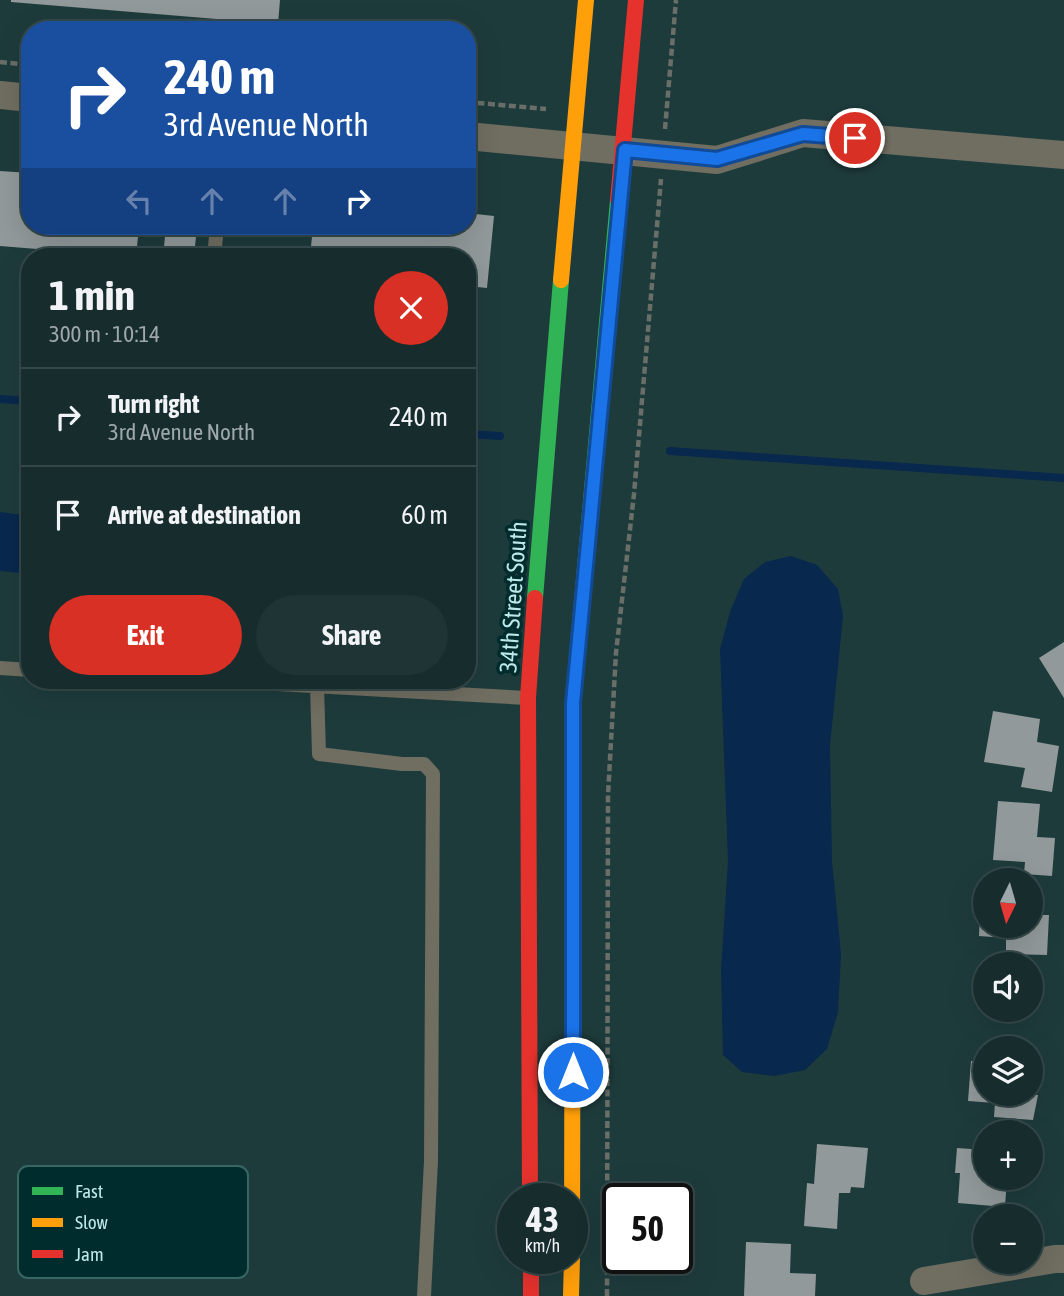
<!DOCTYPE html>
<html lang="en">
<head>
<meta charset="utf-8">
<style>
	:root { --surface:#162c2d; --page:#1f3435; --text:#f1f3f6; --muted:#9ea7aa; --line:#354849; --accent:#d93025 }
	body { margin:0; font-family:"Asap Condensed",sans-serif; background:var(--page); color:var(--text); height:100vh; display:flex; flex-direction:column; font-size:26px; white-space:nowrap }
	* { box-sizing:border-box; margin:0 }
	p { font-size:23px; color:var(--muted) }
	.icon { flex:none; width:38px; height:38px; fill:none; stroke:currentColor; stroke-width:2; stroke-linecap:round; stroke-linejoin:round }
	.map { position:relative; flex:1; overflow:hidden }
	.sheet { position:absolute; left:21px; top:248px; width:455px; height:441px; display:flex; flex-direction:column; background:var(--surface); border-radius:28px; box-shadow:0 7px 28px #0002,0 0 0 2px var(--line) }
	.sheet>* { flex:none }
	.guide { position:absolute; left:21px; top:21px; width:455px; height:214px; border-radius:28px; box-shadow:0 7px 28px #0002,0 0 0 2px var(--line); background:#1a4fa0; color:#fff; overflow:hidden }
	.needle { width:46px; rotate:185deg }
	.buttons { position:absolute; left:973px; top:868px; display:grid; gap:14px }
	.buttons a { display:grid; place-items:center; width:70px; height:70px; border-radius:50%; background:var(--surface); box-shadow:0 7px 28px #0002,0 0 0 2px var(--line); font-size:35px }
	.speed { position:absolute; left:497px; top:1183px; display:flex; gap:14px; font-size:35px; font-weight:700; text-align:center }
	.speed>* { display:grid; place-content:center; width:91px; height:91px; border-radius:50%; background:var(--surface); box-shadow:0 7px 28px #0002,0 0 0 2px var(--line); line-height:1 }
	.speed small { font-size:18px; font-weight:400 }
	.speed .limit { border:4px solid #111; border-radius:10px; background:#fff; color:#111 }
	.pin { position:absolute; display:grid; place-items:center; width:60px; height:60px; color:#fff; margin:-30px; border:4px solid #fff; border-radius:50%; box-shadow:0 2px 7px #0007 }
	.me { position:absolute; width:77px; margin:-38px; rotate:0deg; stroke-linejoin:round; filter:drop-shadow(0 0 5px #0008) }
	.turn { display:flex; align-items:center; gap:24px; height:147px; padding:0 28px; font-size:32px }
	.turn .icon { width:91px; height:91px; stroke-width:2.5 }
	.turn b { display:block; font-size:49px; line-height:60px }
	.lanes { display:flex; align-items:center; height:66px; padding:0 28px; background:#0003; justify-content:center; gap:35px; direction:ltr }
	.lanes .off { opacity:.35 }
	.round { display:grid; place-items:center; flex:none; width:74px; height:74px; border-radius:37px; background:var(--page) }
	.summary { display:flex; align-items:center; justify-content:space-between; height:119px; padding:0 28px }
	h1 { font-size:42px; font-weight:700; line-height:52px }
	.button { display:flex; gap:14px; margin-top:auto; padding:14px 28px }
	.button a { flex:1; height:80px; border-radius:42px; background:var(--accent); color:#fff; font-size:28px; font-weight:700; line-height:80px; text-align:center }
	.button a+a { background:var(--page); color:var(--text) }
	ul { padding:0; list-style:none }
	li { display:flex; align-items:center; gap:21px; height:98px; padding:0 28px; border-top:2px solid var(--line) }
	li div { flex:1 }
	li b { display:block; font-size:26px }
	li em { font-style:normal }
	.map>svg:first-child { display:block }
	.water { fill:#08284d }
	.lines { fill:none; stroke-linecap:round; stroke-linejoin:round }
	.stream { stroke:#08284d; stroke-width:8 }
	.building { fill:#91999a }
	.path { stroke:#696f68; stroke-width:4.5; stroke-dasharray:7 3.5; stroke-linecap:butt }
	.lane { stroke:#706d61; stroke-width:14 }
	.street { stroke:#706d61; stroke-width:28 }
	.fast { stroke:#30b455; stroke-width:16 }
	.slow { stroke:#ff9f0a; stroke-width:16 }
	.jam { stroke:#e5322d; stroke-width:16 }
	.route-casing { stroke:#114b97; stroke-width:18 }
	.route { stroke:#1a73e8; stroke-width:12 }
	.labels { text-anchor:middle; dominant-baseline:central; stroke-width:7; stroke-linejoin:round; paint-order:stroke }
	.street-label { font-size:24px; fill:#bce9e9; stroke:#002c2d }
	.key { fill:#002c2d; stroke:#386565; stroke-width:2 }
	.key-label { font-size:19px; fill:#bce9e9 }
</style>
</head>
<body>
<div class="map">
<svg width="1064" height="1296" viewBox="0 0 1064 1296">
	<rect width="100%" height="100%" fill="#1e3b3c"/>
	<path class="water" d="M 0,512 L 30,516 L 30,574 L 0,571 Z
		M 791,556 L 817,565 L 838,589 L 843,616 L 830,745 L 832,861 L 841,954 L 838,1012 L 827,1049 L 805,1070 L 774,1076 L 742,1072 L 723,1055 L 721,969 L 728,861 L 720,649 L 730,612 L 744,579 L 765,562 Z"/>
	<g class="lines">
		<path class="stream" d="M 0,399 L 30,401
			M 467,434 L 500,436
			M 670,451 L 1064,478"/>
	</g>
	<path class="building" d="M 11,0 L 280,0 L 278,24 L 11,2 Z
		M 0,171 L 30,173 L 30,226 L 139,226 L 136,257 L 0,246 Z
		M 467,213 L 494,216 L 487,288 L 467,286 L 467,257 L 310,257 L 313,226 L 467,226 Z
		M 166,226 L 197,226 L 194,257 L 163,257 Z
		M 1064,642 L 1064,698 L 1039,658 Z
		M 993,711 L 1040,719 L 1037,742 L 1059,746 L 1052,792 L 1021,787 L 1025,768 L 984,762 Z
		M 998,801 L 1040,804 L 1037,837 L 1055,838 L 1052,876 L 1024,874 L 1025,862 L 993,860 Z
		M 981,884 L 985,884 L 985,926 L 1031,926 L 1031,915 L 1049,915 L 1047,955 L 1006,954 L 1006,938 L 979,936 Z
		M 971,1061 L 985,1062 L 985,1094 L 1038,1095 L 1033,1120 L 994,1117 L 995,1103 L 968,1101 Z
		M 817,1144 L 868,1148 L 864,1188 L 851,1187 L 850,1193 L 839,1193 L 837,1229 L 804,1226 L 807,1183 L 814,1184 Z
		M 957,1148 L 985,1150 L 985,1178 L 1007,1178 L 1005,1207 L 958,1203 L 960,1173 L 955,1173 Z
		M 746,1242 L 791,1244 L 790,1273 L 816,1274 L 815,1296 L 744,1296 Z"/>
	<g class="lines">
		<path class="path" d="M 0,62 L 30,65
			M 467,102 L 546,109
			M 665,129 L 676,0
			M 607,1296 L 608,795 L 616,653 L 634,494 L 661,179"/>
		<path class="lane" d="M 214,257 L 217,226
			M 0,668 L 30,670
			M 223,681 L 527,698
			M 317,686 L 319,754 L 402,764 L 424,764 L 433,774 L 431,1161 L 424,1296"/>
		<path class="street" d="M 0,95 L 30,98
			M 467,136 L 717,160 L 803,133 L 1064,155
			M 924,1281 L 1055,1259 L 1064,1259"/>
		<path class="fast" d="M 535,598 L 561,280
			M 575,679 L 618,200"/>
		<path class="slow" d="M 561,280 L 586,0
			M 572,1252 L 573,703 L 575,679
			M 571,1296 L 572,1258"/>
		<path class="jam" d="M 618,200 L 636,0
			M 530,1199 L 528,698 L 535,598
			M 531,1258 L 531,1296"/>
	</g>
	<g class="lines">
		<g class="route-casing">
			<path id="route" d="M 573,1072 L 573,703 L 625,150 L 717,159 L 803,134 L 855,138"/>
		</g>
		<use href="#route" class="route"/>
	</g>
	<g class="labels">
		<g class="street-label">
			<text transform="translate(513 597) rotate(-86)">34th Street South</text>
		</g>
	</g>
	<rect x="18" y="1166" width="230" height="112" rx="10" class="key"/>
	<rect x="32" y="1187" width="31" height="8" fill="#30b455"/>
	<rect x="32" y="1218" width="31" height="9" fill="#ff9f0a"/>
	<rect x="32" y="1250" width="31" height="8" fill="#e5322d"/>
	<g class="key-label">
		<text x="75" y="1198">Fast</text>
		<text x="75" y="1229">Slow</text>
		<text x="75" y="1261">Jam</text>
	</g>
</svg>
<div class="buttons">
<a><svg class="needle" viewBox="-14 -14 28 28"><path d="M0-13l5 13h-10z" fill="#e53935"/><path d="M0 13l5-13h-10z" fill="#9ea7aa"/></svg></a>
<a><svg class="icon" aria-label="sound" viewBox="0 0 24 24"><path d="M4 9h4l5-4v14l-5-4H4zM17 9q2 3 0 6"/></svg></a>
<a><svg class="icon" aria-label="layers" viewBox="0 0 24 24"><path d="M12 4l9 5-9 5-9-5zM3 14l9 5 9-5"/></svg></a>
<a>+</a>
<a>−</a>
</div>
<div class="speed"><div>43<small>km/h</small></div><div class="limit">50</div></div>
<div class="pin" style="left:855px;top:138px;background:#d93025"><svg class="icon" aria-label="arrive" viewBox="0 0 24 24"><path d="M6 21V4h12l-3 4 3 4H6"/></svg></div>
<svg class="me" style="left:573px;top:1072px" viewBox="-20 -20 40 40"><circle r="17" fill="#1a73e8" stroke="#fff" stroke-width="3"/><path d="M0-11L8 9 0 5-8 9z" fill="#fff"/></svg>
<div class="guide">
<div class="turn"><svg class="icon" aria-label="right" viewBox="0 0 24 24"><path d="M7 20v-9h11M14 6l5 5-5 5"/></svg><div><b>240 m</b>3rd Avenue North</div></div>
<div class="lanes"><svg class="icon off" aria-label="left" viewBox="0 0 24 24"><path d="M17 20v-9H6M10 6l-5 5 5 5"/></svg><svg class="icon off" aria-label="ahead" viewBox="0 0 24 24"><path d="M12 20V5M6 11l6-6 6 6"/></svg><svg class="icon off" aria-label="ahead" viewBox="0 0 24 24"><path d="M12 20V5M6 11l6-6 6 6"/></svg><svg class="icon" aria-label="right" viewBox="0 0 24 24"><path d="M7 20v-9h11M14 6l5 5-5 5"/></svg></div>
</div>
<section class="sheet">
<div class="summary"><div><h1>1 min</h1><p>300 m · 10:14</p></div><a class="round" style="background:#d93025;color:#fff"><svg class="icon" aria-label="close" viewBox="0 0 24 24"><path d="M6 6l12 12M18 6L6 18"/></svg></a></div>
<ul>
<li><svg class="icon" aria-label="right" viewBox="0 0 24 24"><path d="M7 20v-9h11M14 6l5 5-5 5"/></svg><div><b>Turn right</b><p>3rd Avenue North</p></div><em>240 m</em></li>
<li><svg class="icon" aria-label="arrive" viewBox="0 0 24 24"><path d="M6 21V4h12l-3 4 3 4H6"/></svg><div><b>Arrive at destination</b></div><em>60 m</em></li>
</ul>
<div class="button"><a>Exit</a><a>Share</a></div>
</section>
</div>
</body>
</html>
